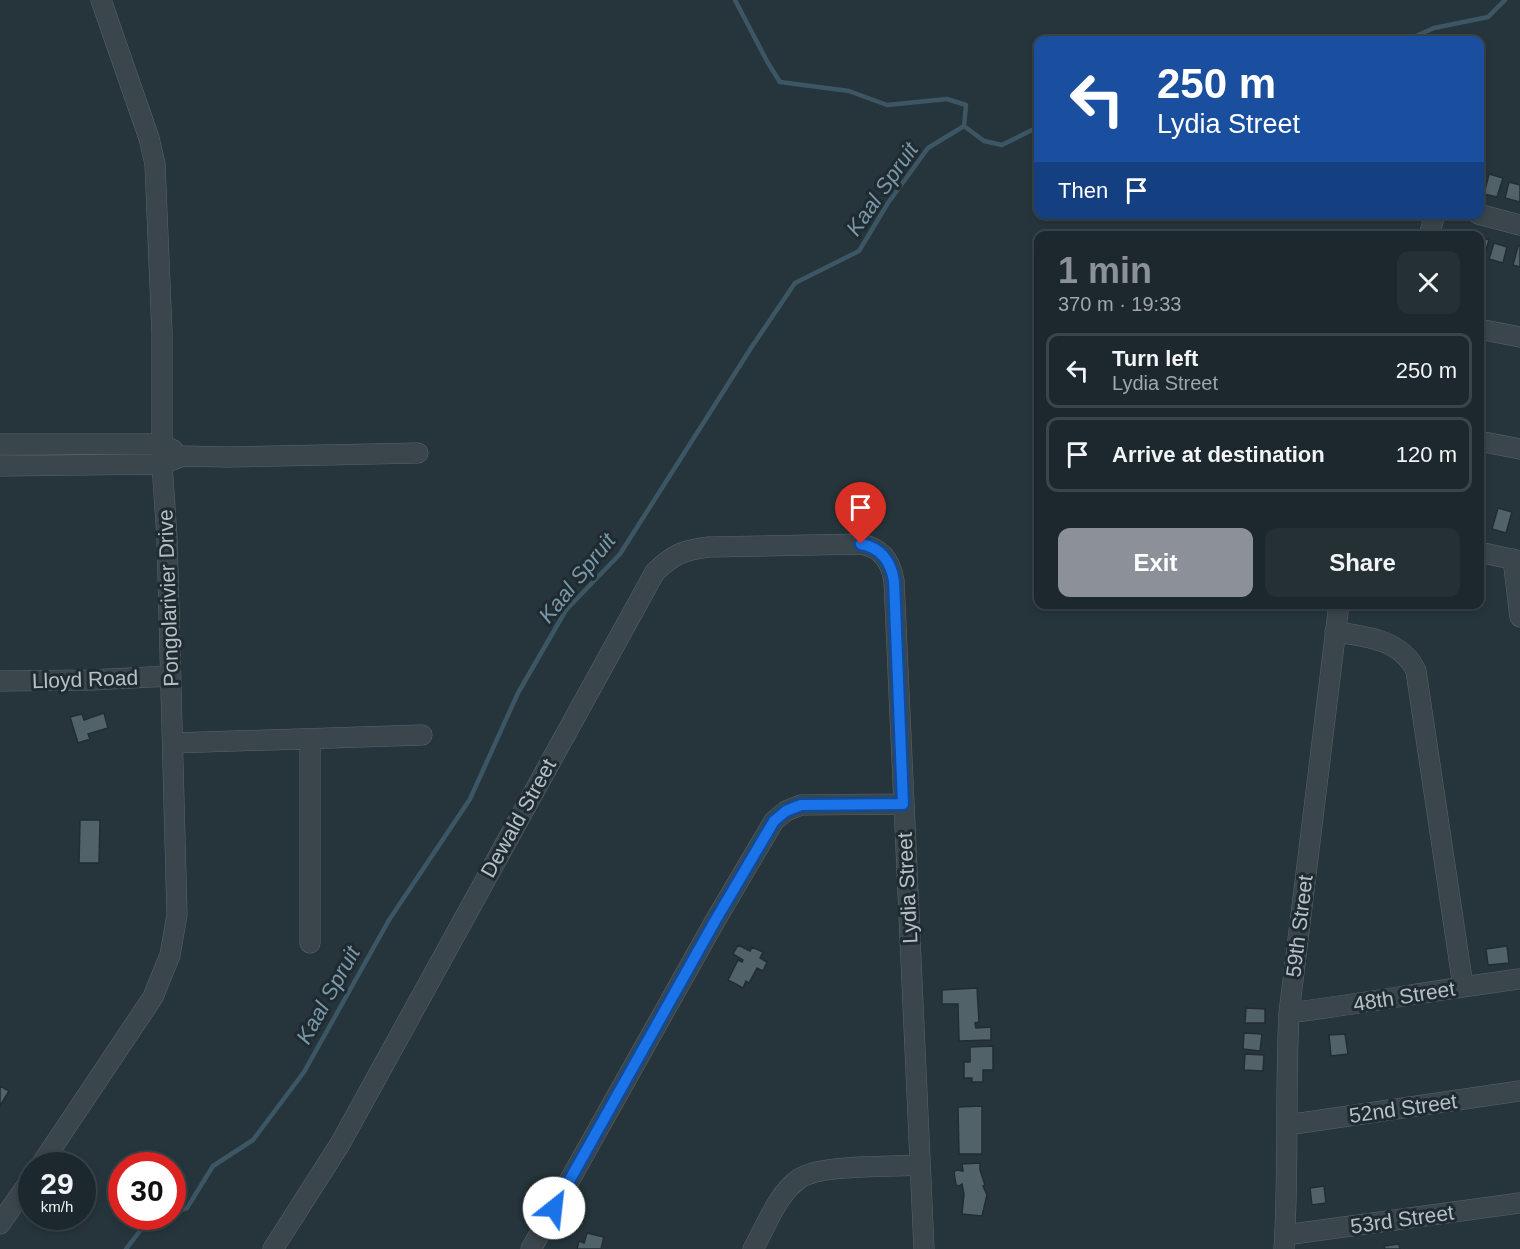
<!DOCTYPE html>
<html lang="en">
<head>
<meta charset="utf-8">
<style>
	:root { --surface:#1c282d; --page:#253035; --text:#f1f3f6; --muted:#a0a6aa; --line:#3a4449; --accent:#8c9099 }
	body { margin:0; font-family:Arial,sans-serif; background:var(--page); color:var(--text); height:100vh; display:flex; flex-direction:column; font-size:22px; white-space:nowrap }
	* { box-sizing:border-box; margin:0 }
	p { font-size:20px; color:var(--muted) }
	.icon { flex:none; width:33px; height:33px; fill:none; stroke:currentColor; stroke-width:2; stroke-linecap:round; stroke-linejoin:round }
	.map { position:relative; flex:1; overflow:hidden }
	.sheet { position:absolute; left:1034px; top:231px; width:450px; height:378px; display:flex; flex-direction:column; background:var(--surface); border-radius:12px; box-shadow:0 3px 9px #0003,0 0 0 2px var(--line) }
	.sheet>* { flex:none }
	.hud { position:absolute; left:1034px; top:36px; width:450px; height:183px; border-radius:12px; box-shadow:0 3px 9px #0003,0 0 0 2px var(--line); background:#1a4fa0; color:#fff; overflow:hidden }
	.speed { position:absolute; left:18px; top:1152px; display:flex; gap:12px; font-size:30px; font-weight:700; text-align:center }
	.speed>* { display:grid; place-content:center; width:78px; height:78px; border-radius:50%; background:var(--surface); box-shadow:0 3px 9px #0003,0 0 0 2px var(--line); line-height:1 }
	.speed small { font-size:15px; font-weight:400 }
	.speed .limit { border:9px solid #d22; background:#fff; color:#111 }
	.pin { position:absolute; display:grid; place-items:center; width:51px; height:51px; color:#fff; margin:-62px -26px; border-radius:50% 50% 50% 0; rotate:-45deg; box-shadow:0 0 6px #0007 }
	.pin .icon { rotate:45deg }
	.me { position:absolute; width:66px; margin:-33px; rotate:29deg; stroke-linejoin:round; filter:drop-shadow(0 0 4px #0008) }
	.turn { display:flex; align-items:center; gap:21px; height:126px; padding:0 24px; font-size:27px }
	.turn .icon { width:78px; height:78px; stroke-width:2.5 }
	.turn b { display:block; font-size:42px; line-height:51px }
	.then { display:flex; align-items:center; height:57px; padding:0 24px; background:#0003; gap:12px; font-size:22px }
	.round { display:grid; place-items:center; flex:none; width:63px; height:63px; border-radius:12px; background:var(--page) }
	.headline { display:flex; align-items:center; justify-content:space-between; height:102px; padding:0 24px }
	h1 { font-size:36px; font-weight:800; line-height:45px; color:var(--accent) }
	.button { display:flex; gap:12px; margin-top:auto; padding:12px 24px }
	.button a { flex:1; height:69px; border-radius:12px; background:var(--accent); color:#fff; font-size:24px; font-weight:800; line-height:69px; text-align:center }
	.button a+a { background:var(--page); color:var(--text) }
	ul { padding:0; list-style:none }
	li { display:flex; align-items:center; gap:18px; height:75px; margin:0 12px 9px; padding:0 12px; border:3px solid var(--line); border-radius:12px }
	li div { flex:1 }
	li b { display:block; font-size:22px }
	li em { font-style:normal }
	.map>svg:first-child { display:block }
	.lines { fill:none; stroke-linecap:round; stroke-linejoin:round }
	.stream { stroke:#3d5663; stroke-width:4.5 }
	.building { fill:#526269; stroke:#212d33; stroke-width:1.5 }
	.minor-casing { stroke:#58646a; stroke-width:21 }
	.minor { stroke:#3a464c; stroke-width:20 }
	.route-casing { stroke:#114b97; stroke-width:15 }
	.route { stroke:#1a73e8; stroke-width:10 }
	.labels { text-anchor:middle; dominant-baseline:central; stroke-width:6; stroke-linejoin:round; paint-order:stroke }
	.street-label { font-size:21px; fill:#b6c1c7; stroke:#1f2b31 }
	.water-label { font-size:22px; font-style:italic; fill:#7998a8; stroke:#1f2b31 }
</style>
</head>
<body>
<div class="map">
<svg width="1520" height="1249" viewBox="0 0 1520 1249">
	<rect width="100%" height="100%" fill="#26353c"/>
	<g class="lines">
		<path class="stream" d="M 735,0 L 768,63 L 780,82 L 849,91 L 887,105 L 947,99 L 966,105 L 964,126
			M 1407,40 L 1434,28 L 1488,17 L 1505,0
			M 964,126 L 984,141 L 1002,145 L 1038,127
			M 172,1213 L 187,1208 L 213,1166 L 253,1140 L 304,1072 L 389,920 L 470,799 L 518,693 L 566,610 L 620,554 L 751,348 L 795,283 L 859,251 L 888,203 L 928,148 L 964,126
			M 126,1249 L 146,1223 L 164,1216"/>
	</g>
	<path class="building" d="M 1489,174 L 1503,178 L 1497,197 L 1484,194 Z
		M 1509,182 L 1520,185 L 1520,202 L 1505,198 Z
		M 1479,237 L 1489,240 L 1483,260 L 1479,259 Z
		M 1494,243 L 1507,247 L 1503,263 L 1489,259 Z
		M 1518,246 L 1520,246 L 1520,267 L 1513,265 Z
		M 1498,508 L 1512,512 L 1506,533 L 1492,529 Z
		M 104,713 L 108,728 L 88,734 L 90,739 L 78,743 L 70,717 L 82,714 L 84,720 Z
		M 80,820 L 100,820 L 99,863 L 79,863 Z
		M 738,945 L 750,951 L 752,947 L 763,952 L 760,958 L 767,962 L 763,971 L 757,968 L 749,983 L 746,981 L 743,988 L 728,980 L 738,960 L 742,962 L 743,960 L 733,954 Z
		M 1507,946 L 1509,963 L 1488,965 L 1486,949 Z
		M 977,988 L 979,1022 L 975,1023 L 976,1028 L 991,1027 L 991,1040 L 959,1041 L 958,1004 L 942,1004 L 942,990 Z
		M 1246,1008 L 1265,1009 L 1265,1023 L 1245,1023 Z
		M 1244,1033 L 1262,1034 L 1260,1051 L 1243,1049 Z
		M 1345,1034 L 1348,1054 L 1331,1056 L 1329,1035 Z
		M 993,1046 L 993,1070 L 983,1070 L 983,1082 L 972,1082 L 972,1078 L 964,1078 L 964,1062 L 970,1062 L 970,1047 Z
		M 1245,1054 L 1264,1055 L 1263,1071 L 1244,1070 Z
		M 0,1086 L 9,1091 L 0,1106 Z
		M 982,1106 L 982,1154 L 959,1154 L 958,1107 Z
		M 980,1163 L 980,1170 L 985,1185 L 983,1186 L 987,1195 L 982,1216 L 962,1214 L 964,1194 L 962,1184 L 959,1186 L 956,1185 L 954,1172 L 957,1170 L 963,1171 L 962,1164 Z
		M 1324,1186 L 1326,1203 L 1312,1205 L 1310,1188 Z
		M 587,1233 L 604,1237 L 601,1249 L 577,1249 L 579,1241 L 584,1243 Z
		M 1399,1244 L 1400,1249 L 1385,1249 L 1384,1246 Z"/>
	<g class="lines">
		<g class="minor-casing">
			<path id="minor" d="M 1478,214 L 1520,225
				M 1429,236 L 1435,214
				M 1479,329 L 1520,337
				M 1479,441 L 1520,449
				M 0,444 L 161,444 L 173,450
				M 0,466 L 162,464 L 183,456 L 227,457 L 418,453
				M 1479,552 L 1520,561
				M 1513,559 L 1520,617
				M 1335,632 C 1366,636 1402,640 1416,671 L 1463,986
				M 0,681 L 90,680 L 171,676
				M 310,739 L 310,943
				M 173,743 L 422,735
				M 1289,1013 C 1366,1003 1443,989 1520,979
				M 1287,1125 L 1520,1091
				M 40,1166 L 153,997 L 170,955 L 177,915 L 167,538 L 162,464 L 162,333 L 155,164 L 149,138 L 101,0
				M 0,1224 L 32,1178
				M 1285,1235 L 1520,1203
				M 273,1249 L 340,1144 L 655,572 C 674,554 683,550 709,547 L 861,544 C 882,548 891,562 894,581 L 924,1249
				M 531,1249 L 715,921 L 774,821 L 786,811 L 801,805 L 903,804
				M 753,1249 C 766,1227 777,1194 799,1179 C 820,1164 892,1167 919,1165
				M 1284,1249 C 1289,1170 1285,1091 1289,1013 L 1339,604"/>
		</g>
		<use href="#minor" class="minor"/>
	</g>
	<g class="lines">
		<g class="route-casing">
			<path id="route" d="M 554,1208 L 715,921 L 774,821 L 786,811 L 801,805 L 903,804 L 894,581 C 891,562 882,548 861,544"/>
		</g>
		<use href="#route" class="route"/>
	</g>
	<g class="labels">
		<g class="street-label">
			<text transform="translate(168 598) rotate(-92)">Pongolarivier Drive</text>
			<text transform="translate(85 679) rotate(-2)">Lloyd Road</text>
			<text transform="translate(518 818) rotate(-61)">Dewald Street</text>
			<text transform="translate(907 888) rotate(-93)">Lydia Street</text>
			<text transform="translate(1299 926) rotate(-83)">59th Street</text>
			<text transform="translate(1404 996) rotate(-9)">48th Street</text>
			<text transform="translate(1403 1108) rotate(-8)">52nd Street</text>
			<text transform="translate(1402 1219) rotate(-8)">53rd Street</text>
		</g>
		<g class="water-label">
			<text transform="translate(882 189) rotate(-55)">Kaal Spruit</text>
			<text transform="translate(577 578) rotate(-51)">Kaal Spruit</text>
			<text transform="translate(328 995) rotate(-61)">Kaal Spruit</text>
		</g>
	</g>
</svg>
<div class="speed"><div>29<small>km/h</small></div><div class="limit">30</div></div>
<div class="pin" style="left:861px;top:544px;background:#d93025"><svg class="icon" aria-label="arrive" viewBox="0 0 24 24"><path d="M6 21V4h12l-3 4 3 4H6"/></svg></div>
<svg class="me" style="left:554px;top:1208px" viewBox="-20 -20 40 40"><circle r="19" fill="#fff"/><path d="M0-13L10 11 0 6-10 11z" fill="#1a73e8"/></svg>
<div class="hud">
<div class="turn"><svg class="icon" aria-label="left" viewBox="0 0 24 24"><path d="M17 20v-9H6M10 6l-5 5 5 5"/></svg><div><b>250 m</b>Lydia Street</div></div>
<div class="then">Then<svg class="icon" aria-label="arrive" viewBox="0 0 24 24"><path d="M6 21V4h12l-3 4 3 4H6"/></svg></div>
</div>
<section class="sheet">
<div class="headline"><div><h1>1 min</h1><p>370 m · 19:33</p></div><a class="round"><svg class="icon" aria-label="close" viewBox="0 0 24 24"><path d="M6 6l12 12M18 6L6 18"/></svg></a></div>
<ul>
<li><svg class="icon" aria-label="left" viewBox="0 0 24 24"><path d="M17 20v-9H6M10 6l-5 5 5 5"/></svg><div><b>Turn left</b><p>Lydia Street</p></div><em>250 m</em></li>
<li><svg class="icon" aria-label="arrive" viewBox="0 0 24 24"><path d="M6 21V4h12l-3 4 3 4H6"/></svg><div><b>Arrive at destination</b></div><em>120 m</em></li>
</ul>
<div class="button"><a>Exit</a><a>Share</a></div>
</section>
</div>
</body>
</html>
